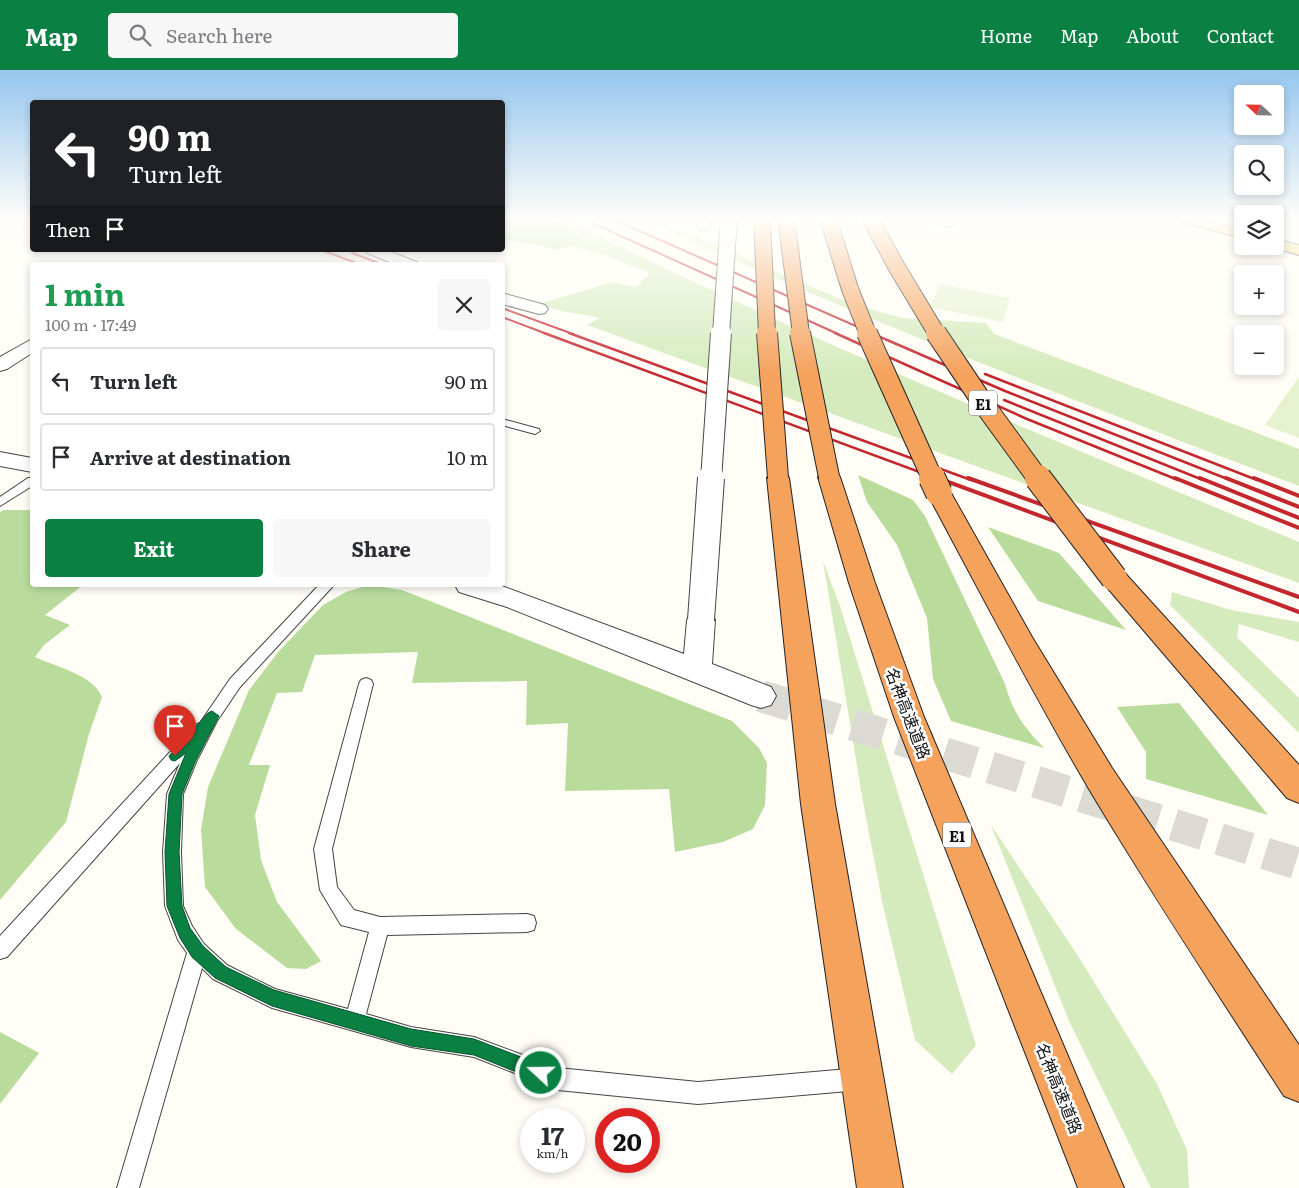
<!DOCTYPE html>
<html lang="en">
<head>
<meta charset="utf-8">
<style>
	:root { --surface:#fff; --page:#f7f7f7; --text:#2b2b33; --muted:#7c7c81; --line:#e1e1e2; --accent:#0b8043 }
	body { margin:0; font-family:Literata,"Noto Sans JP",serif; background:var(--page); color:var(--text); height:100vh; display:flex; flex-direction:column; font-size:19px; white-space:nowrap }
	* { box-sizing:border-box; margin:0 }
	p { font-size:16px; color:var(--muted) }
	.icon { flex:none; width:28px; height:28px; fill:none; stroke:currentColor; stroke-width:2; stroke-linecap:round; stroke-linejoin:round }
	.map { position:relative; flex:1; overflow:hidden }
	.drawer { position:absolute; left:30px; top:192px; width:475px; height:325px; display:flex; flex-direction:column; background:var(--surface); border-radius:5px; box-shadow:0 2px 8px #0003 }
	.drawer>* { flex:none }
	.top-card { position:absolute; left:30px; top:30px; width:475px; height:152px; border-radius:5px; box-shadow:0 2px 8px #0003; background:#202124; color:#fff; overflow:hidden }
	.needle { width:32px; rotate:292deg }
	.buttons { position:absolute; left:1234px; top:15px; display:grid; gap:10px }
	.buttons a { display:grid; place-items:center; width:50px; height:50px; border-radius:5px; background:var(--surface); box-shadow:0 2px 8px #0003; font-size:25px }
	.speed { position:absolute; left:520px; top:1038px; display:flex; gap:10px; font-size:25px; font-weight:700; text-align:center }
	.speed>* { display:grid; place-content:center; width:65px; height:65px; border-radius:50%; background:var(--surface); box-shadow:0 2px 8px #0003; line-height:1 }
	.speed small { font-size:12px; font-weight:400 }
	.speed .limit { border:8px solid #d22; background:#fff; color:#111 }
	.pin { position:absolute; display:grid; place-items:center; width:42px; height:42px; color:#fff; margin:-51px -21px; border-radius:50% 50% 50% 0; rotate:-45deg; box-shadow:0 0 5px #0007 }
	.pin .icon { rotate:45deg }
	.me { position:absolute; width:55px; margin:-28px; rotate:291deg; stroke-linejoin:round; filter:drop-shadow(0 0 4px #0008) }
	.turn { display:flex; align-items:center; gap:18px; height:105px; padding:0 15px; font-size:22px }
	.turn .icon { width:65px; height:65px; stroke-width:2.5 }
	.turn b { display:block; font-size:35px; line-height:42px }
	.then { display:flex; align-items:center; height:48px; padding:0 15px; background:#0003; gap:10px; font-size:19px }
	.round { display:grid; place-items:center; flex:none; width:52px; height:52px; border-radius:5px; background:var(--page) }
	.head { display:flex; align-items:center; justify-content:space-between; height:85px; padding:0 15px }
	h1 { font-size:30px; font-weight:700; line-height:38px; color:#1e9e55 }
	.button { display:flex; gap:10px; margin-top:auto; padding:10px 15px }
	.button a { flex:1; height:58px; border-radius:5px; background:var(--accent); color:#fff; font-size:20px; font-weight:700; line-height:58px; text-align:center }
	.button a+a { background:var(--page); color:var(--text) }
	ul { padding:0; list-style:none }
	li { display:flex; align-items:center; gap:15px; height:68px; margin:0 10px 8px; padding:0 5px; border:2px solid var(--line); border-radius:5px }
	li div { flex:1 }
	li b { display:block; font-size:19px }
	li em { font-style:normal }
	header { display:flex; align-items:center; gap:30px; box-sizing:border-box; height:70px; padding:0 25px; background:var(--accent); color:#fff }
	header strong { font-size:24px }
	nav { display:flex; gap:28px; margin-inline-start:auto; font-size:18px }
	.search { width:350px; height:45px; background:var(--page); display:flex; align-items:center; gap:12px; box-sizing:border-box; padding:0 18px; border-radius:5px; color:var(--muted); font-size:19px }
	.map>svg:first-child { display:block }
	.green { fill:#d5ebbd }
	.forest { fill:#b9dc9c }
	.pitch { fill:#e6f2cf }
	.lines { fill:none; stroke-linecap:round; stroke-linejoin:round }
	.minor-tunnel { stroke:#dbdad3; stroke-width:32; stroke-dasharray:32 16; stroke-linecap:butt }
	.service-casing { stroke:#444; stroke-width:2 }
	.minor-casing { stroke:#444; stroke-width:2 }
	.tertiary-casing { stroke:#444; stroke-width:2 }
	.primary-casing { stroke:#222; stroke-width:2 }
	.motorway-casing { stroke:#222; stroke-width:2 }
	.service { fill:#fff; fill-rule:evenodd }
	.minor { fill:#fff; fill-rule:evenodd }
	.tertiary { fill:#fff; fill-rule:evenodd }
	.primary { fill:#f9d66b; fill-rule:evenodd }
	.motorway { fill:#f5a25d; fill-rule:evenodd }
	.rail-far2 { stroke:#c4262e; stroke-width:2 }
	.rail-far1 { stroke:#c4262e; stroke-width:2.5 }
	.rail { stroke:#c4262e; stroke-width:4 }
	.tertiary-bridge-far2-casing { stroke:#444; stroke-width:18; stroke-linecap:butt }
	.tertiary-bridge-far1-casing { stroke:#444; stroke-width:22; stroke-linecap:butt }
	.tertiary-bridge-casing { stroke:#444; stroke-width:28; stroke-linecap:butt }
	.motorway-bridge-far2-casing { stroke:#222; stroke-width:18; stroke-linecap:butt }
	.motorway-bridge-far1-casing { stroke:#222; stroke-width:22; stroke-linecap:butt }
	.motorway-bridge-casing { stroke:#222; stroke-width:28; stroke-linecap:butt }
	.tertiary-bridge-far2 { stroke:#fff; stroke-width:16 }
	.tertiary-bridge-far1 { stroke:#fff; stroke-width:20 }
	.tertiary-bridge { stroke:#fff; stroke-width:26 }
	.motorway-bridge-far2 { stroke:#f5a25d; stroke-width:16 }
	.motorway-bridge-far1 { stroke:#f5a25d; stroke-width:20 }
	.motorway-bridge { stroke:#f5a25d; stroke-width:26 }
	.route { fill:#0b8043; stroke:#07532c }
	.labels { text-anchor:middle; dominant-baseline:central; stroke-width:5; stroke-linejoin:round; paint-order:stroke }
	.shield { fill:#fff; stroke:#585858; stroke-width:1 }
	.shield-label { font-size:15px; font-weight:bold; fill:#111 }
	.street-label { font-size:16px; fill:#111; stroke:#fff }
</style>
</head>
<body>
<header>
<strong>Map</strong>
<div class="search"><svg class="icon" aria-label="search" viewBox="0 0 24 24"><circle cx="10" cy="10" r="6"/><path d="M15 15l6 6"/></svg>Search here</div>
<nav><a>Home</a><a>Map</a><a>About</a><a>Contact</a></nav>
</header>
<div class="map">
<svg width="1299" height="1118" viewBox="0 0 1299 1118">
	<rect width="100%" height="100%" fill="#fffdf5"/>
	<path class="green" d="M 545,148 L 562,148 C 802,268 1051,369 1299,472 L 1299,513 L 587,255 L 600,248 C 579,243 559,242 539,234 L 612,212 L 636,217 L 650,203 L 601,184 L 570,176 L 582,167 Z
		M 641,148 L 651,148 L 850,233 L 902,248 L 986,253 L 994,264 L 1299,379 L 1299,416 C 1078,332 855,247 641,148 Z
		M 823,491 L 840,536 L 976,975 L 952,1004 L 915,970 L 883,836 L 863,732 Z
		M 1172,522 L 1231,540 L 1299,552 L 1299,572 L 1239,554 L 1237,567 L 1299,628 L 1299,663 L 1170,535 Z
		M 991,755 L 1078,886 L 1157,1014 L 1187,1080 L 1189,1118 L 1151,1118 L 1069,951 Z"/>
	<path class="forest" d="M 502,148 L 545,148 L 582,167 L 570,176 L 557,179 L 503,169 Z
		M 858,405 L 913,430 L 925,446 L 1005,614 C 1013,643 1024,657 1044,678 L 951,651 L 933,609 L 927,548 L 897,475 L 867,432 Z
		M 4,440 L 32,440 L 32,515 L 83,515 L 45,545 L 70,555 L 44,575 L 35,587 C 56,597 92,604 102,627 L 89,664 L 66,752 L 0,830 L 0,442 Z
		M 988,457 L 1059,483 L 1126,560 L 1038,531 Z
		M 369,515 L 402,520 L 732,651 L 759,678 L 767,693 L 765,735 L 753,759 L 723,772 L 675,782 L 669,719 L 565,721 L 568,653 L 526,655 L 527,611 L 412,613 L 418,582 L 315,585 L 302,622 L 277,623 L 249,695 L 270,695 L 255,745 L 261,790 L 277,832 L 321,891 L 306,899 L 287,898 L 236,859 L 205,817 L 201,760 L 208,717 L 249,620 L 279,581 L 323,535 L 346,522 Z
		M 1179,633 L 1268,745 L 1146,709 L 1146,682 L 1117,637 Z
		M 0,962 L 39,983 L 0,1034 Z"/>
	<path class="pitch" d="M 940,214 L 1010,228 L 1003,252 L 930,237 Z
		M 1299,307 L 1299,368 L 1265,355 Z"/>
	<g class="lines">
		<path class="minor-tunnel" d="M 761,626 L 1299,794"/>
		<g class="service-casing">
			<path id="service" d="M 912,148 L 924,148 L 948,152 L 953,148 L 960,148 L 950,157 Z
				M 502,349 L 539,359 L 540,361 L 535,364 L 502,355 Z
				M 28,408 L 32,408 L 32,416 L 0,436 L 0,427 Z
				M 319,515 L 334,515 L 240,617 L 217,651 L 197,690 L 183,724 L 181,782 L 183,836 L 192,856 L 204,874 L 227,895 L 275,919 L 348,939 L 369,862 L 341,855 L 320,820 L 314,779 L 359,614 L 361,610 L 366,608 L 371,610 L 373,614 L 332,779 L 337,817 L 354,840 L 380,847 L 527,844 L 534,846 L 536,853 L 534,860 L 527,862 L 387,865 L 366,944 L 411,957 L 474,967 L 558,998 L 698,1012 L 860,998 L 867,1002 L 871,1009 L 867,1016 L 860,1020 L 698,1034 L 558,1020 L 474,987 L 411,977 L 272,938 L 213,909 L 202,898 L 139,1118 L 117,1118 L 187,883 L 178,870 L 165,836 L 163,782 L 167,724 L 180,693 L 7,887 L 0,889 L 0,866 L 195,655 L 200,653 L 230,609 Z"/>
		</g>
		<g class="minor-casing">
			<path id="minor" d="M 698,148 L 712,148 L 709,160 L 699,160 L 697,157 Z
				M 364,180 L 386,180 L 417,192 L 419,195 L 397,195 L 367,183 Z
				M 502,223 L 545,235 L 548,239 L 545,243 L 539,244 L 502,234 Z
				M 32,269 L 32,283 L 7,299 L 0,301 L 0,287 Z
				M 0,382 L 32,388 L 32,402 L 0,396 Z"/>
		</g>
		<g class="tertiary-casing">
			<path id="tertiary" d="M 455,515 L 499,515 L 684,584 L 687,550 L 691,543 L 701,540 L 711,543 L 715,550 L 712,594 L 771,617 L 776,626 L 771,635 L 761,638 L 751,635 L 507,537 L 459,522 Z"/>
		</g>
		<g class="primary-casing">
			<path id="primary" d="M 1177,148 L 1199,148 L 1242,160 L 1242,168 L 1179,151 Z
				M 1275,169 L 1299,175 L 1299,185 L 1270,177 L 1275,176 Z"/>
		</g>
		<g class="motorway-casing">
			<path id="motorway" d="M 829,400 L 837,402 L 840,407 L 875,513 L 924,647 L 1124,1118 L 1078,1118 L 894,647 L 849,513 L 818,407 L 821,402 Z
				M 778,401 L 786,403 L 789,408 L 835,734 L 903,1118 L 857,1118 L 801,734 L 767,408 L 770,403 Z
				M 939,416 L 947,418 L 951,423 L 1032,567 L 1112,698 L 1299,975 L 1299,1032 L 1284,1026 C 1218,924 1151,823 1089,719 C 1032,622 980,522 927,423 L 931,418 Z
				M 1114,499 L 1123,501 L 1299,695 L 1299,733 L 1287,728 L 1105,515 L 1101,508 L 1105,501 Z"/>
		</g>
		<use href="#service" class="service"/>
		<use href="#minor" class="minor"/>
		<use href="#tertiary" class="tertiary"/>
		<use href="#primary" class="primary"/>
		<use href="#motorway" class="motorway"/>
		<path class="rail-far2" d="M 581,148 L 838,264
			M 610,148 L 874,264
			M 321,180 L 362,195
			M 352,183 L 384,195
			M 502,238 L 573,264
			M 502,247 L 547,264"/>
		<path class="rail-far1" d="M 544,263 L 941,410
			M 569,263 L 971,410
			M 835,263 L 1027,349 L 1178,410
			M 871,263 L 1005,321 L 1230,410
			M 985,304 L 1257,410
			M 1004,330 L 1203,410"/>
		<path class="rail" d="M 938,408 L 1299,542
			M 968,408 L 1299,527
			M 1175,408 L 1299,458
			M 1200,408 L 1299,448
			M 1226,408 L 1299,437
			M 1254,408 L 1299,426"/>
		<g class="tertiary-bridge-far2-casing">
			<path id="tertiary-bridge-far2" d="M 721,264 L 729,148"/>
		</g>
		<g class="tertiary-bridge-far1-casing">
			<path id="tertiary-bridge-far1" d="M 711,410 L 721,263"/>
		</g>
		<g class="tertiary-bridge-casing">
			<path id="tertiary-bridge" d="M 701,550 L 711,408"/>
		</g>
		<g class="motorway-bridge-far2-casing">
			<path id="motorway-bridge-far2" d="M 762,148 L 767,264
				M 786,148 L 801,264
				M 828,148 L 850,219 L 868,264
				M 870,148 L 896,196 L 937,264"/>
		</g>
		<g class="motorway-bridge-far1-casing">
			<path id="motorway-bridge-far1" d="M 767,263 L 778,408
				M 800,263 L 829,407
				M 867,263 L 933,410
				M 936,263 L 983,333 L 1039,410"/>
		</g>
		<g class="motorway-bridge-casing">
			<path id="motorway-bridge" d="M 932,408 L 939,423
				M 1038,408 L 1114,508"/>
		</g>
		<use href="#tertiary-bridge-far2" class="tertiary-bridge-far2"/>
		<use href="#tertiary-bridge-far1" class="tertiary-bridge-far1"/>
		<use href="#tertiary-bridge" class="tertiary-bridge"/>
		<use href="#motorway-bridge-far2" class="motorway-bridge-far2"/>
		<use href="#motorway-bridge-far1" class="motorway-bridge-far1"/>
		<use href="#motorway-bridge" class="motorway-bridge"/>
	</g>
	<linearGradient id="sky" x2="0" y2="1"><stop stop-color="#95c6ee"/><stop offset="0.49" stop-color="#fffefa"/><stop offset="1" stop-color="#fffefa" stop-opacity="0"/></linearGradient>
	<rect width="1299" height="304" fill="url(#sky)"/>
	<path class="route" d="M 212,641 L 219,646 L 196,690 L 182,724 L 179,782 L 182,836 L 190,858 L 203,876 L 226,897 L 274,920 L 411,959 L 474,969 L 547,997 L 550,1003 L 547,1009 L 541,1012 L 474,985 L 411,976 L 272,936 L 215,908 L 192,887 L 180,868 L 167,836 L 165,782 L 169,724 L 186,683 L 175,691 L 171,690 L 169,686 L 208,643 Z"/>
	<g class="labels">
		<g class="shield">
			<rect x="969" y="320.5" width="28" height="25" rx="4"/>
			<rect x="943" y="752.5" width="28" height="25" rx="4"/>
		</g>
		<g class="shield-label">
			<text x="983" y="333">E1</text>
			<text x="957" y="765">E1</text>
		</g>
		<g class="street-label">
			<text transform="translate(909 643) rotate(69)">名神高速道路</text>
			<text transform="translate(1060 1018) rotate(68)">名神高速道路</text>
		</g>
	</g>
</svg>
<div class="buttons">
<a><svg class="needle" viewBox="-14 -14 28 28"><path d="M0-13l5 13h-10z" fill="#e53935"/><path d="M0 13l5-13h-10z" fill="#7c7c81"/></svg></a>
<a><svg class="icon" aria-label="search" viewBox="0 0 24 24"><circle cx="10" cy="10" r="6"/><path d="M15 15l6 6"/></svg></a>
<a><svg class="icon" aria-label="layers" viewBox="0 0 24 24"><path d="M12 4l9 5-9 5-9-5zM3 14l9 5 9-5"/></svg></a>
<a>+</a>
<a>−</a>
</div>
<div class="speed"><div>17<small>km/h</small></div><div class="limit">20</div></div>
<div class="pin" style="left:175px;top:686px;background:#d93025"><svg class="icon" aria-label="arrive" viewBox="0 0 24 24"><path d="M6 21V4h12l-3 4 3 4H6"/></svg></div>
<svg class="me" style="left:541px;top:1003px" viewBox="-20 -20 40 40"><circle r="17" fill="#0b8043" stroke="#fff" stroke-width="3"/><path d="M0-11L8 9 0 5-8 9z" fill="#fff"/></svg>
<div class="top-card">
<div class="turn"><svg class="icon" aria-label="left" viewBox="0 0 24 24"><path d="M17 20v-9H6M10 6l-5 5 5 5"/></svg><div><b>90 m</b>Turn left</div></div>
<div class="then">Then<svg class="icon" aria-label="arrive" viewBox="0 0 24 24"><path d="M6 21V4h12l-3 4 3 4H6"/></svg></div>
</div>
<section class="drawer">
<div class="head"><div><h1>1 min</h1><p>100 m · 17:49</p></div><a class="round"><svg class="icon" aria-label="close" viewBox="0 0 24 24"><path d="M6 6l12 12M18 6L6 18"/></svg></a></div>
<ul>
<li><svg class="icon" aria-label="left" viewBox="0 0 24 24"><path d="M17 20v-9H6M10 6l-5 5 5 5"/></svg><div><b>Turn left</b></div><em>90 m</em></li>
<li><svg class="icon" aria-label="arrive" viewBox="0 0 24 24"><path d="M6 21V4h12l-3 4 3 4H6"/></svg><div><b>Arrive at destination</b></div><em>10 m</em></li>
</ul>
<div class="button"><a>Exit</a><a>Share</a></div>
</section>
</div>
</body>
</html>
